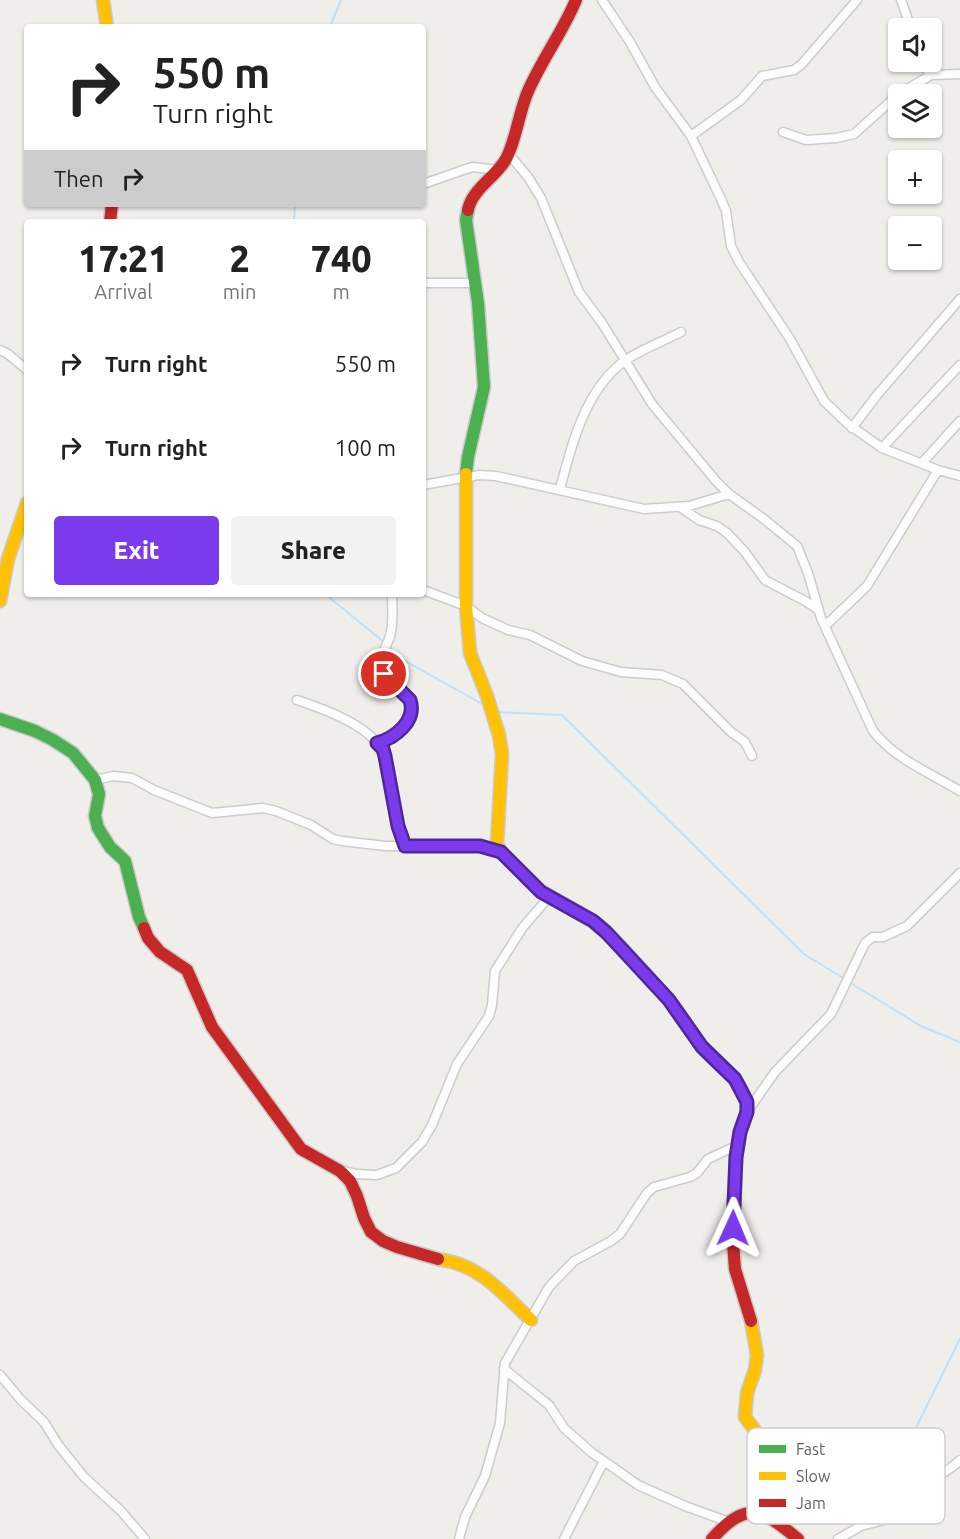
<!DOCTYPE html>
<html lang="en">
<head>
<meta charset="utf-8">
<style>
	:root { --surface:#fff; --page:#f2f2f2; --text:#222; --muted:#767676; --accent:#7c3aed }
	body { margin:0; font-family:Ubuntu,sans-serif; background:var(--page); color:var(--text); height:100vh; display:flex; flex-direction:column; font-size:22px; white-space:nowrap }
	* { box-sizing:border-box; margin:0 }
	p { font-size:20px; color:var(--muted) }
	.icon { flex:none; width:33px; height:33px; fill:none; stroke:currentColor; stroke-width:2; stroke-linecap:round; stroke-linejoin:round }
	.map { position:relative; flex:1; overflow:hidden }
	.sheet { position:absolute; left:24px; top:219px; width:402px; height:378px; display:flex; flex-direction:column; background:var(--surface); border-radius:6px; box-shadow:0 2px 4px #0004 }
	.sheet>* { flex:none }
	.hud { position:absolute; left:24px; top:24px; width:402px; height:183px; border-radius:6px; box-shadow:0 2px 4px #0004; background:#fff; color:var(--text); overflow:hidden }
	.fabs { position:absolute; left:888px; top:18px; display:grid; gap:12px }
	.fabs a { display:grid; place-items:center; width:54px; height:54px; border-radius:6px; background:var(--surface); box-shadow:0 2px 4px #0004; font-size:30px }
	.pin { position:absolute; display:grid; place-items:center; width:51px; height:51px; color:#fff; margin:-26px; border:3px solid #fff; border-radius:50%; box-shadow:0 2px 6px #0007 }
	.me { position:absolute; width:66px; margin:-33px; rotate:1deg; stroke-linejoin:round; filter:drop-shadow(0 0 4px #0008) }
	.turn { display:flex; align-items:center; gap:21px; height:126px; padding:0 30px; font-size:27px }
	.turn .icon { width:78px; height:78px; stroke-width:2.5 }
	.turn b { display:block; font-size:42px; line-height:51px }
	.then { display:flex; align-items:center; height:57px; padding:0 30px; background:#0003; gap:12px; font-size:22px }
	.eta { display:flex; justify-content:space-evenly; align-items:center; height:102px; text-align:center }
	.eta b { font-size:36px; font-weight:800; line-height:42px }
	.cta { display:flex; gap:12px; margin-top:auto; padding:12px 30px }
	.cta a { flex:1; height:69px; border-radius:6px; background:var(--accent); color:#fff; font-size:24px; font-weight:800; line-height:69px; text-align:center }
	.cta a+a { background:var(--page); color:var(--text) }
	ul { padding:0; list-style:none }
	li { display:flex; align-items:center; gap:18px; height:84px; padding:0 30px }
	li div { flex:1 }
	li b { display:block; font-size:22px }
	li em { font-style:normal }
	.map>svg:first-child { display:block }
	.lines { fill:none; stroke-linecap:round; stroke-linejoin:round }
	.stream { stroke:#bfe0f9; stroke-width:2 }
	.street-casing { stroke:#cbcccc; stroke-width:11 }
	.fast-casing { stroke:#cacacb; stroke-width:15 }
	.slow-casing { stroke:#cacacb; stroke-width:15 }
	.jam-casing { stroke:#cacacb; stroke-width:15 }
	.street { stroke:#fdfcfc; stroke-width:8 }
	.fast { stroke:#4caf50; stroke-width:12 }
	.slow { stroke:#ffc107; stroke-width:12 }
	.jam { stroke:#c62828; stroke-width:12 }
	.route-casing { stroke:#51269a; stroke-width:15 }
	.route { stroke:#7c3aed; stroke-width:10 }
	.key { fill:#fff; stroke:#cfd0d2; stroke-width:1.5 }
	.key-label { font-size:16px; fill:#5f6368 }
</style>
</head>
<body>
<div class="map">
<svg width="960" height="1539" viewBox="0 0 960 1539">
	<rect width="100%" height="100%" fill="#efeeea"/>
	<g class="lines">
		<path class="stream" d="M 330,27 L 341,0
			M 294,222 L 295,204
			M 325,594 L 385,643
			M 389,647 L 407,662 L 484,705
			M 496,712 L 562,715 L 804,954 L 845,979
			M 849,982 L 921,1026 L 960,1042
			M 904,1452 L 960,1339"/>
		<g class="street-casing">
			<path id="street" d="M 602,0 L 630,42 L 655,87 L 691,136 L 721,199 L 726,211 L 731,246 L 739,262 L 790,339 L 824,401 L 848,424 L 882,448 L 938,470 L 960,476
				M 901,0 L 911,28
				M 920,62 L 931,75 L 960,74
				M 783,132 L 806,140 L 836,138 L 854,134 L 899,94 L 931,75
				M 691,136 L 741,100 L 762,76 L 794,70 L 801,65 L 857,0
				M 508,153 L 528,177 L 541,198 L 579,292 L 602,323 L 652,404 L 716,481 L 729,494 L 764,519 L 797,546 L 808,573 L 821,618 L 873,731 C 895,759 930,773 960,791
				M 423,184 L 472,167 L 498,170
				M 423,283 L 474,283
				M 0,350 L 8,354 L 27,370
				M 852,428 L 877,395 L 960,299
				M 882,448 L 960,365
				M 922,463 L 960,421
				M 423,485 L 479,475 L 496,476 L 644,509 L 689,506 L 729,494
				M 560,489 C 571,446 585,391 623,362 C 637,351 664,341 681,332
				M 680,507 L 699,520 L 717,526 L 727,533 L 745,552 L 765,580 L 807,602 L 817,609
				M 423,590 L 466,606 L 482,618 L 508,630 L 530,635 L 582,661 L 621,672 L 662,675 L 683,684 L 731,732 L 745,742 L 752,756
				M 825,626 L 867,586 L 938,470
				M 297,700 C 324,709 375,727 385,756 L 398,826 L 405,846
				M 377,743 C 389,740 401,733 406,721 C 422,687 387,691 381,668 C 379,657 387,646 390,636 C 394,623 392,608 392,594
				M 95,780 L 113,776 L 132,778 L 154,790 L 212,813 L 263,808 L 276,811 L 311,825 L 333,839 L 342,841 L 385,846 L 480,846 L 501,852
				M 747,1112 L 775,1072 L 831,1014 L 865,943 L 873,937 L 883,937 L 907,926 L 960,873
				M 341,1170 L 356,1174 L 377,1175 L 396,1168 L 422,1142 L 432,1125 L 457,1064 L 489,1016 L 492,1005 L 495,971 L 523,927 L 549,897
				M 504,1369 L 549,1405 L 564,1428 L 591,1452 L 638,1485 L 685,1506 L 729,1522
				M 0,1375 L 21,1400 L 44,1422 L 59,1446 L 84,1477 L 121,1511 L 145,1539
				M 459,1539 L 465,1517 L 485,1476 L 500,1423 L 505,1363 L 549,1287 L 574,1261 L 611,1241 L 620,1234 L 647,1193 L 654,1187 L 690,1177 L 697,1173 L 708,1159 L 738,1145
				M 564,1539 L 604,1461
				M 838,1539 L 861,1526 L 902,1515 C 909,1506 912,1494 921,1487 C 934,1478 948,1472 960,1460"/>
		</g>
		<g class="fast-casing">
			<path id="fast" d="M 466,474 L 468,457 L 484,387 L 478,303 L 466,220 L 468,210
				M 0,719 L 35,731 L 53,740 L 73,753 L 95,780 L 99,794 L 95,816 L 98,828 L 110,847 L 125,861 L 139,917 L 144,928"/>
		</g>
		<g class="slow-casing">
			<path id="slow" d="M 103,0 L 107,27
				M 466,474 L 466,606 L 470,653 L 487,696 L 499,735 L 502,754 L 497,844 L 501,852 L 539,890
				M 0,601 L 8,559 L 27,503
				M 438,1259 C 481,1265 501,1292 531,1320
				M 751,1321 L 757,1355 L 755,1370 L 747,1393 L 745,1417 L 767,1446 L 780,1468 L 775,1490 L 764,1514"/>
		</g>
		<g class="jam-casing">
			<path id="jam" d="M 468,210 C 472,189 496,177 506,159 C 517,138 519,110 529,89 C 543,58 563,31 576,0
				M 110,222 L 112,204
				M 539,890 L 593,921 L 621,947 L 669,1000 L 702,1047 L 735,1079 L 742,1091 L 747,1102 L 747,1112 L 740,1132 L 736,1157 L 733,1243 L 735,1269 L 751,1321
				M 144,928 L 148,938 L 160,952 L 187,970 L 212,1027 L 301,1149 L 340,1171 L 350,1181 L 357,1196 L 364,1218 L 371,1232 L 383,1241 L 397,1247 L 438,1259
				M 712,1539 C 747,1499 763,1510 798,1539"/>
		</g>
		<use href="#street" class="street"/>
		<use href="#fast" class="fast"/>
		<use href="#slow" class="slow"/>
		<use href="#jam" class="jam"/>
	</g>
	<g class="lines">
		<g class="route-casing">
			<path id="route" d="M 384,674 L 410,700 C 417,721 395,738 377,743 L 383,749 L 385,756 L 398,826 L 405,846 L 480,846 L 501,852 L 541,892 L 593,921 L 606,932 L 669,1000 L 702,1047 L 735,1079 L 747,1102 L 747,1112 L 740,1132 L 736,1157 L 733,1228"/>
		</g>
		<use href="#route" class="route"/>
	</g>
	<rect x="747" y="1428" width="198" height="96" rx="9" class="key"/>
	<rect x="759" y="1445" width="27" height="8" fill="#4caf50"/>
	<rect x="759" y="1472" width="27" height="8" fill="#ffc107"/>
	<rect x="759" y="1499" width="27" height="8" fill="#c62828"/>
	<g class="key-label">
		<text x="796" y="1455">Fast</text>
		<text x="796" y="1482">Slow</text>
		<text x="796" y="1509">Jam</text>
	</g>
</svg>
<div class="fabs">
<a><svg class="icon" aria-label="sound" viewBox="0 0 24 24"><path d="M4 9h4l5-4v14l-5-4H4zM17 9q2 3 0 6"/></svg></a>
<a><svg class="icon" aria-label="layers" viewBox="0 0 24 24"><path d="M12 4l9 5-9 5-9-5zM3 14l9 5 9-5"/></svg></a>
<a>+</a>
<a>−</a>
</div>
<div class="pin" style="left:384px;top:674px;background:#d93025"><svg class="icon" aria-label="arrive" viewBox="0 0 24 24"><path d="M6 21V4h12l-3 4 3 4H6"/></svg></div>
<svg class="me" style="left:733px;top:1228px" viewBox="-20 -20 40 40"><path d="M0-17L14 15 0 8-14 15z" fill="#7c3aed" stroke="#fff" stroke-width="4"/></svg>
<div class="hud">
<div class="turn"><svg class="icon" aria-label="right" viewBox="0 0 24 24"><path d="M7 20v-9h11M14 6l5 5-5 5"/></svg><div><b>550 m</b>Turn right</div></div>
<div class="then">Then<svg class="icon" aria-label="right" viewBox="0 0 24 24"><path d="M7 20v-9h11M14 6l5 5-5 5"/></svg></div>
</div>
<section class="sheet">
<div class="eta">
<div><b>17:21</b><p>Arrival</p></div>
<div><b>2</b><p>min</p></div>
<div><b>740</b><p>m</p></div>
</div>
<ul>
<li><svg class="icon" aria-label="right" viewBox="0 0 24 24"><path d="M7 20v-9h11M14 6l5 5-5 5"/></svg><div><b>Turn right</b></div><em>550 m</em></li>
<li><svg class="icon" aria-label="right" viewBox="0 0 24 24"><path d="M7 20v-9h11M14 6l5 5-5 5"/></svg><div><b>Turn right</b></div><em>100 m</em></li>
</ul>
<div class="cta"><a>Exit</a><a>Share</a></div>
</section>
</div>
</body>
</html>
